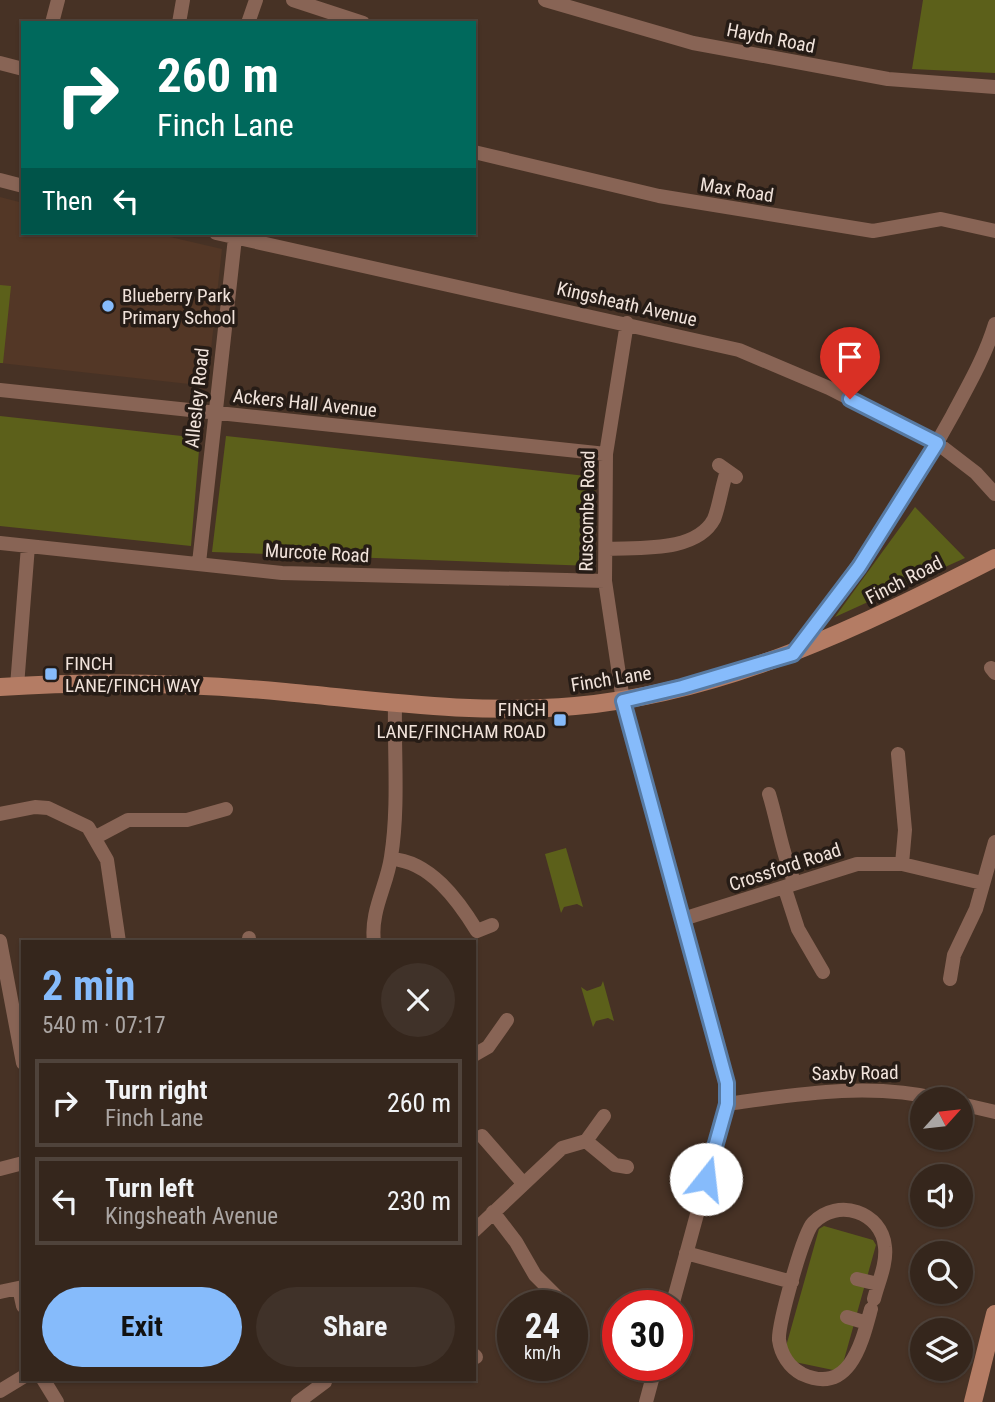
<!DOCTYPE html>
<html lang="en">
<head>
<meta charset="utf-8">
<style>
	:root { --surface:#35261c; --page:#403229; --text:#f1f3f6; --muted:#aaa5a3; --line:#4f433b; --accent:#86bbfb }
	body { margin:0; font-family:"Roboto Condensed",sans-serif; background:var(--page); color:var(--text); height:100vh; display:flex; flex-direction:column; font-size:26px; white-space:nowrap }
	* { box-sizing:border-box; margin:0 }
	p { font-size:23px; color:var(--muted) }
	.icon { flex:none; width:38px; height:38px; fill:none; stroke:currentColor; stroke-width:2; stroke-linecap:round; stroke-linejoin:round }
	.map { position:relative; flex:1; overflow:hidden }
	.drawer { position:absolute; left:21px; top:940px; width:455px; height:441px; display:flex; flex-direction:column; background:var(--surface); border-radius:0px; box-shadow:0 2px 5px #0004,0 0 0 2px var(--line) }
	.drawer>* { flex:none }
	.banner { position:absolute; left:21px; top:21px; width:455px; height:214px; border-radius:0px; box-shadow:0 2px 5px #0004,0 0 0 2px var(--line); background:#00695c; color:#fff; overflow:hidden }
	.needle { width:46px; rotate:63deg }
	.tools { position:absolute; left:910px; top:1087px; display:grid; gap:14px }
	.tools a { display:grid; place-items:center; width:63px; height:63px; border-radius:50%; background:var(--surface); box-shadow:0 2px 5px #0004,0 0 0 2px var(--line); font-size:35px }
	.speed { position:absolute; left:497px; top:1290px; display:flex; gap:14px; font-size:35px; font-weight:700; text-align:center }
	.speed>* { display:grid; place-content:center; width:91px; height:91px; border-radius:50%; background:var(--surface); box-shadow:0 2px 5px #0004,0 0 0 2px var(--line); line-height:1 }
	.speed small { font-size:18px; font-weight:400 }
	.speed .limit { border:10px solid #d22; background:#fff; color:#111 }
	.pin { position:absolute; display:grid; place-items:center; width:60px; height:60px; color:#fff; margin:-72px -30px; border-radius:50% 50% 50% 0; rotate:-45deg; box-shadow:0 0 7px #0007 }
	.pin .icon { rotate:45deg }
	.me { position:absolute; width:77px; margin:-38px; rotate:16deg; stroke-linejoin:round; filter:drop-shadow(0 0 5px #0008) }
	.turn { display:flex; align-items:center; gap:24px; height:147px; padding:0 21px; font-size:32px }
	.turn .icon { width:91px; height:91px; stroke-width:2.5 }
	.turn b { display:block; font-size:49px; line-height:60px }
	.then { display:flex; align-items:center; height:66px; padding:0 21px; background:#0003; gap:14px; font-size:26px }
	.round { display:grid; place-items:center; flex:none; width:74px; height:74px; border-radius:37px; background:var(--page) }
	.headline { display:flex; align-items:center; justify-content:space-between; height:119px; padding:0 21px }
	h1 { font-size:42px; font-weight:700; line-height:52px; color:var(--accent) }
	.cta { display:flex; gap:14px; margin-top:auto; padding:14px 21px }
	.cta a { flex:1; height:80px; border-radius:42px; background:var(--accent); color:#111; font-size:28px; font-weight:700; line-height:80px; text-align:center }
	.cta a+a { background:var(--page); color:var(--text) }
	ul { padding:0; list-style:none }
	li { display:flex; align-items:center; gap:21px; height:88px; margin:0 14px 10px; padding:0 7px; border:4px solid var(--line); border-radius:0px }
	li div { flex:1 }
	li b { display:block; font-size:26px }
	li em { font-style:normal }
	.map>svg:first-child { display:block }
	.built { fill:#533726 }
	.green { fill:#5c601a }
	.lines { fill:none; stroke-linecap:round; stroke-linejoin:round }
	.street { stroke:#886455; stroke-width:14 }
	.secondary { stroke:#b47c64; stroke-width:18 }
	.route-casing { stroke:#577aa3; stroke-width:18 }
	.route { stroke:#86bbfb; stroke-width:12 }
	.poi-dot { fill:#86bbfb; stroke:#261c16; stroke-width:2.5 }
	.labels { text-anchor:middle; dominant-baseline:central; stroke-width:7; stroke-linejoin:round; paint-order:stroke }
	.street-label { font-size:19px; fill:#f1e3db; stroke:#261c16 }
	.poi-label { font-size:19px; fill:#f1e3db; stroke:#261c16; text-anchor:start }
</style>
</head>
<body>
<div class="map">
<svg width="995" height="1402" viewBox="0 0 995 1402">
	<rect width="100%" height="100%" fill="#473225"/>
	<path class="built" d="M 0,197 L 23,203 L 23,233 L 153,233 L 222,249 L 207,386 L 0,363 Z"/>
	<path class="green" d="M 923,0 L 995,0 L 995,73 L 912,69 Z
		M 0,285 L 11,286 L 3,363 L 0,363 Z
		M 0,416 L 200,438 L 191,546 L 0,526 Z
		M 226,436 L 595,477 L 596,518 L 593,566 L 212,552 Z
		M 915,507 L 965,558 L 835,617 Z
		M 566,848 L 583,907 L 577,904 L 564,907 L 561,913 L 545,854 Z
		M 603,981 L 614,1021 L 608,1018 L 596,1021 L 593,1027 L 581,987 L 587,991 L 601,986 Z
		M 824,1226 L 873,1240 L 876,1245 L 842,1367 L 833,1370 L 790,1361 L 785,1350 L 819,1229 Z"/>
	<g class="lines">
		<path class="street" d="M 293,0 L 363,23
			M 545,0 L 693,43 L 888,79 L 995,87
			M 52,23 L 58,0
			M 179,23 L 183,0
			M 248,23 L 256,0
			M 0,63 L 23,69
			M 474,152 L 659,196 L 873,231 L 941,219 L 995,231
			M 0,180 L 23,186
			M 216,233 L 739,350 L 829,388 L 937,443 L 976,473 L 995,494
			M 627,323 L 606,454 L 605,581 L 623,701 L 727,1083 L 727,1104 L 672,1306
			M 0,390 L 606,454
			M 719,465 L 736,477
			M 0,543 L 282,573 L 605,581
			M 606,549 C 638,547 696,553 714,519 C 719,507 722,485 727,471
			M 199,563 L 235,238
			M 794,653 C 851,577 906,500 952,416 C 968,386 985,357 995,324
			M 991,668 L 995,673
			M 17,686 L 28,546
			M 898,754 L 905,830 L 902,864
			M 769,794 C 778,823 782,854 794,881
			M 0,814 L 35,807 L 48,808 L 88,827 L 107,860 L 119,942
			M 96,837 L 128,820 L 187,820 L 226,809
			M 391,859 C 430,861 458,900 477,931 L 492,925
			M 785,889 L 798,929 L 823,972
			M 683,919 L 857,864 L 902,864 L 982,883
			M 249,938 L 249,942
			M 0,941 L 23,1063
			M 374,942 C 370,911 387,886 391,857 C 399,807 394,754 395,704
			M 950,979 L 954,955 L 976,909 L 995,842
			M 474,1055 L 488,1047 L 507,1020
			M 727,1104 C 799,1094 869,1082 940,1099
			M 961,1104 L 995,1112
			M 482,1136 L 523,1183
			M 586,1141 L 615,1165 L 627,1167
			M 0,1169 L 23,1163
			M 493,1212 L 516,1242 L 535,1275 L 566,1306
			M 474,1231 L 562,1148 L 586,1141 L 604,1116
			M 686,1253 L 792,1282
			M 857,1279 L 878,1284
			M 19,1288 L 23,1306
			M 0,1292 L 23,1287
			M 871,1309 C 862,1342 850,1396 802,1374 C 789,1367 781,1354 779,1340 C 778,1325 803,1233 813,1223 C 838,1197 882,1212 885,1247 C 887,1264 878,1283 874,1299
			M 572,1315 L 579,1325
			M 847,1317 L 867,1323
			M 474,1355 L 476,1357
			M 43,1379 L 57,1402
			M 0,1391 L 23,1377
			M 298,1402 L 325,1382
			M 646,1402 L 656,1365"/>
		<path class="secondary" d="M 0,687 C 94,681 191,683 285,692 C 382,701 477,715 575,706 C 726,693 862,626 995,558
			M 973,1402 L 995,1314"/>
	</g>
	<g class="lines">
		<g class="route-casing">
			<path id="route" d="M 706,1179 L 727,1104 L 727,1083 L 623,701 L 682,687 L 793,654 L 859,567 L 937,443 L 850,399"/>
		</g>
		<use href="#route" class="route"/>
	</g>
	<g class="poi-dot">
		<circle cx="108" cy="306" r="7"/>
		<rect x="44" y="667" width="14" height="14" rx="3.5"/>
		<rect x="553" y="713" width="14" height="14" rx="3.5"/>
	</g>
	<g class="labels">
		<g class="street-label">
			<text transform="translate(771 38) rotate(11)">Haydn Road</text>
			<text transform="translate(737 190) rotate(9)">Max Road</text>
			<text transform="translate(627 304) rotate(13)">Kingsheath Avenue</text>
			<text transform="translate(197 398) rotate(-84)">Allesley Road</text>
			<text transform="translate(305 403) rotate(6)">Ackers Hall Avenue</text>
			<text transform="translate(587 511) rotate(-89)">Ruscombe Road</text>
			<text transform="translate(317 553) rotate(3)">Murcote Road</text>
			<text transform="translate(904 580) rotate(-27)">Finch Road</text>
			<text transform="translate(611 679) rotate(-9)">Finch Lane</text>
			<text transform="translate(785 867) rotate(-18)">Crossford Road</text>
			<text transform="translate(855 1073) rotate(-1)">Saxby Road</text>
		</g>
		<g class="poi-label">
			<text x="122" y="295">Blueberry Park<tspan x="122" dy="22">Primary School</tspan></text>
			<text x="65" y="663">FINCH<tspan x="65" dy="22">LANE/FINCH WAY</tspan></text>
			<text x="546" y="709" text-anchor="end">FINCH<tspan x="546" dy="22">LANE/FINCHAM ROAD</tspan></text>
		</g>
	</g>
</svg>
<div class="tools">
<a><svg class="needle" viewBox="-14 -14 28 28"><path d="M0-13l5 13h-10z" fill="#e53935"/><path d="M0 13l5-13h-10z" fill="#aaa5a3"/></svg></a>
<a><svg class="icon" aria-label="sound" viewBox="0 0 24 24"><path d="M4 9h4l5-4v14l-5-4H4zM17 9q2 3 0 6"/></svg></a>
<a><svg class="icon" aria-label="search" viewBox="0 0 24 24"><circle cx="10" cy="10" r="6"/><path d="M15 15l6 6"/></svg></a>
<a><svg class="icon" aria-label="layers" viewBox="0 0 24 24"><path d="M12 4l9 5-9 5-9-5zM3 14l9 5 9-5"/></svg></a>
</div>
<div class="speed"><div>24<small>km/h</small></div><div class="limit">30</div></div>
<div class="pin" style="left:850px;top:399px;background:#d93025"><svg class="icon" aria-label="arrive" viewBox="0 0 24 24"><path d="M6 21V4h12l-3 4 3 4H6"/></svg></div>
<svg class="me" style="left:706px;top:1179px" viewBox="-20 -20 40 40"><circle r="19" fill="#fff"/><path d="M0-13L10 11 0 6-10 11z" fill="#86bbfb"/></svg>
<div class="banner">
<div class="turn"><svg class="icon" aria-label="right" viewBox="0 0 24 24"><path d="M7 20v-9h11M14 6l5 5-5 5"/></svg><div><b>260 m</b>Finch Lane</div></div>
<div class="then">Then<svg class="icon" aria-label="left" viewBox="0 0 24 24"><path d="M17 20v-9H6M10 6l-5 5 5 5"/></svg></div>
</div>
<section class="drawer">
<div class="headline"><div><h1>2 min</h1><p>540 m · 07:17</p></div><a class="round"><svg class="icon" aria-label="close" viewBox="0 0 24 24"><path d="M6 6l12 12M18 6L6 18"/></svg></a></div>
<ul>
<li><svg class="icon" aria-label="right" viewBox="0 0 24 24"><path d="M7 20v-9h11M14 6l5 5-5 5"/></svg><div><b>Turn right</b><p>Finch Lane</p></div><em>260 m</em></li>
<li><svg class="icon" aria-label="left" viewBox="0 0 24 24"><path d="M17 20v-9H6M10 6l-5 5 5 5"/></svg><div><b>Turn left</b><p>Kingsheath Avenue</p></div><em>230 m</em></li>
</ul>
<div class="cta"><a>Exit</a><a>Share</a></div>
</section>
</div>
</body>
</html>
